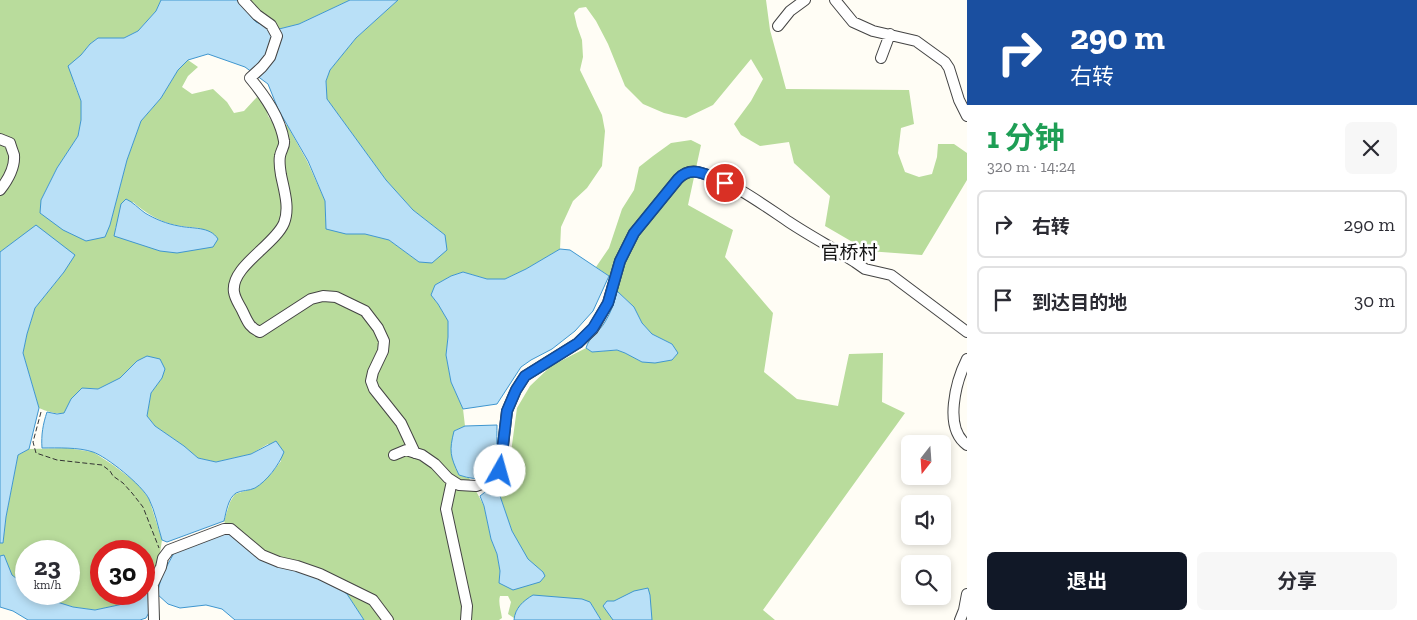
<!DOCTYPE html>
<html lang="zh">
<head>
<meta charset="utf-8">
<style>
	:root { --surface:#fff; --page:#f7f7f7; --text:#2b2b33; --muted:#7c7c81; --line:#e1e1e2; --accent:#111827 }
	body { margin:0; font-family:"Zilla Slab","Noto Sans SC",serif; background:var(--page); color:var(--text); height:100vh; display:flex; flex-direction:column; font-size:19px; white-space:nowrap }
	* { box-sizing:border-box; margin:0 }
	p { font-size:16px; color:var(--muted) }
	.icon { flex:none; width:28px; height:28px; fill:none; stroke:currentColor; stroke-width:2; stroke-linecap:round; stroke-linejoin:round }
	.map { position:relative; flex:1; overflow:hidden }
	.panel { display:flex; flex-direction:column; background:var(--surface); width:450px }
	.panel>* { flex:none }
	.banner { background:#1a4fa0; color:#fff; overflow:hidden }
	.needle { width:32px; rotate:197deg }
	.buttons { position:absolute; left:901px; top:435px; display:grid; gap:10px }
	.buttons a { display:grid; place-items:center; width:50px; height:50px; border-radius:8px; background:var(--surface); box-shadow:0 2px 8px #0003; font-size:25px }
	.speed { position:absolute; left:15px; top:540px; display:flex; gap:10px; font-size:25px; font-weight:700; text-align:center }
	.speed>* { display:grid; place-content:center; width:65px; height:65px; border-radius:50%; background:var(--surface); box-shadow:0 2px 8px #0003; line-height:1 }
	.speed small { font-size:12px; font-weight:400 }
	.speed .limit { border:8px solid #d22; background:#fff; color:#111 }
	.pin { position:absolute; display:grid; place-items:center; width:42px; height:42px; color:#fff; margin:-21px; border:2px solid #fff; border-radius:50%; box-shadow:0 1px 5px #0007 }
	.me { position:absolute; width:55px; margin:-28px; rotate:7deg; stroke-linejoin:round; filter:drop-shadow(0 0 4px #0008) }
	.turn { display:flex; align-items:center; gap:18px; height:105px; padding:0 20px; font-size:22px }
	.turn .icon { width:65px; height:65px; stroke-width:2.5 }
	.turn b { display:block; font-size:35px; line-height:42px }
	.round { display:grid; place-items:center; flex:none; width:52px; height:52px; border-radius:8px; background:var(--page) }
	.summary { display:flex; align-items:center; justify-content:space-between; height:85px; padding:0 20px }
	h1 { font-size:30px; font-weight:700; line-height:38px; color:#1e9e55 }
	.action { display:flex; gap:10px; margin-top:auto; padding:10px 20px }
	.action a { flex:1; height:58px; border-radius:8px; background:var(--accent); color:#fff; font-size:20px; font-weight:700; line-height:58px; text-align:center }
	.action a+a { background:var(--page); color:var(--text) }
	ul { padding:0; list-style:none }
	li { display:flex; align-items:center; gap:15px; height:68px; margin:0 10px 8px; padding:0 10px; border:2px solid var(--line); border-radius:8px }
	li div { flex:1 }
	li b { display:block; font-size:19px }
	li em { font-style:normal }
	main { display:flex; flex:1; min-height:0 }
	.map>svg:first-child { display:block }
	.forest { fill:#b9dc9c; fill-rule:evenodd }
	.water { fill:#b9e0f7; stroke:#3f96cf }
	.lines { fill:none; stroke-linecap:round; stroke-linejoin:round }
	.minor-casing { stroke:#444; stroke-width:12 }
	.path { stroke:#333; stroke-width:1; stroke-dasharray:5 2.5; stroke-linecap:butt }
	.minor { stroke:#fff; stroke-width:10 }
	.route-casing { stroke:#114b97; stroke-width:12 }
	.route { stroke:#1a73e8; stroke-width:9 }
	.labels { text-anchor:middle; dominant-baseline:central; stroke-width:5; stroke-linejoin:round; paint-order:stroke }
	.quarter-label { font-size:19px; fill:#111; stroke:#fff }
</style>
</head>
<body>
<main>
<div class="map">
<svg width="967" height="620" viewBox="0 0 967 620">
	<rect width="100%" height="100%" fill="#fffdf5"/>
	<path class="forest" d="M 0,0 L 161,0 L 156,11 L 138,31 L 124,38 L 98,38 L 90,44 L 81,55 L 73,81 L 81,101 L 81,120 L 78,136 L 57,168 L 41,200 L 110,225 L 127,160 L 141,121 L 161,98 L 178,70 L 188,60 L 198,67 L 188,76 L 182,87 L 192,94 L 213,89 L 227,102 L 234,113 L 244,111 L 257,97 L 266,106 L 268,116 L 275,126 L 287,125 L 307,161 L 325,201 L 325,218 L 346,234 L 365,234 L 389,240 L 419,262 L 445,235 L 413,210 L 386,180 L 327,99 L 326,81 L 330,70 L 356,38 L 398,0 L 766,0 L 770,30 L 786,89 L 909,90 L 914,124 L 901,128 L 898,153 L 905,172 L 919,177 L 932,174 L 937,157 L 938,144 L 954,144 L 967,153 L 967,180 L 922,255 L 868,251 L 825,226 L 830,196 L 794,163 L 789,142 L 760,146 L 741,135 L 734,124 L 751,101 L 763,79 L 751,59 L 713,105 L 686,118 L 664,113 L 643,104 L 625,86 L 608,44 L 596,21 L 586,7 L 579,8 L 574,13 L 577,26 L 582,40 L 583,57 L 580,70 L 602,115 L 605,131 L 602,166 L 587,188 L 573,201 L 561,227 L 560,249 L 526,269 L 505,279 L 487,279 L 463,272 L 451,276 L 435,285 L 431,295 L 438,304 L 448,321 L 448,337 L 446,355 L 451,382 L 463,409 L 465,426 L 454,431 L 459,475 L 469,478 L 484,506 L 491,539 L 497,554 L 500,571 L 499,583 L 543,572 L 528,560 L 512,531 L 498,490 L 509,467 L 517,408 L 530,386 L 551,366 L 586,348 L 592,352 L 617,350 L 625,353 L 642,362 L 672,360 L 678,353 L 672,344 L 652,334 L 642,323 L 634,307 L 617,291 L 609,276 L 596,267 L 609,248 L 622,209 L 634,190 L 639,167 L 653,156 L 671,143 L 691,140 L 701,145 L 688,205 L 733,230 L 725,257 L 773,313 L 764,372 L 797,399 L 838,406 L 849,354 L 883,353 L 882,402 L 905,413 L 763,610 L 775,620 L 601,620 L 590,602 L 517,609 L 514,618 L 508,614 L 511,602 L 508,596 L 500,596 C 498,603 501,610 502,618 L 499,620 L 364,620 L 347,594 L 307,572 L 230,534 L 224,521 L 230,502 L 235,494 L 255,488 L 271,474 L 281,461 L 268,444 L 251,454 L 216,462 L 198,458 L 184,446 L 155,426 L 147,416 L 151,393 L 162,378 L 137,361 L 121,378 L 98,389 L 82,388 L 71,399 L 65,413 C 55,414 48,412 39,408 L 23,353 L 27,334 L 35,308 L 64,272 L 15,241 L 0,252 ZM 133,202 C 155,221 170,226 200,228 L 130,241 L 115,236 L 115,228 Z
		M 237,0 L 350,0 L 299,24 L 275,30 L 256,22 Z
		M 67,448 L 93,452 L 113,465 L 138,484 L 149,499 L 162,540 L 158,566 L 147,586 L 144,589 L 144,551 L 101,551 L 101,594 L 137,594 L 123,604 L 95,610 L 73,607 L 38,596 L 35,594 L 69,594 L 69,551 L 26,551 L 26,586 L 12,575 L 4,556 L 0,556 L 0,543 L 3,542 L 6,517 L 18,455 L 29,449 Z"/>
	<path class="water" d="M 161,0 L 237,0 L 256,22 L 275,30 L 299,24 L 350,0 L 398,0 L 356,38 L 330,70 L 326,81 L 327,99 L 386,180 L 413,210 L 445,235 L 447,250 L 432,263 L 419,262 L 389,240 L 365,234 L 346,234 L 326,229 L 325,201 L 308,161 L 278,109 L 268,84 L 245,67 L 208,54 L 188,60 L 178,70 L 161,98 L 141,121 L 127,160 L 110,225 L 105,237 L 86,241 L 63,230 L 40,213 L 41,200 L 57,168 L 78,136 L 81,120 L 81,101 L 68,66 L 81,55 L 90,44 L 98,38 L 124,38 L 138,31 L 156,11 Z
		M 126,199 C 133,202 138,208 145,213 C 155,219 167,224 179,226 C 192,229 210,226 218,239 L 213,247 L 177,253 L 160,251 L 114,236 L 121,204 Z
		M 36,225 L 75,255 L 64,272 L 35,308 L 27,334 L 23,353 L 39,408 L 29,449 L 18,455 L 6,517 L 3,543 L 0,543 L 0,252 Z
		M 560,249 L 570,250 L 609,276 L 593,311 L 575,331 L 552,349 L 531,360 L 521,367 L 497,404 L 463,409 L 451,382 L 446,355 L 448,337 L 448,321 L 438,304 L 431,295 L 435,285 L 451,276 L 463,272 L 487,279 L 505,279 L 526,269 Z
		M 617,291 L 634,307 L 642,323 L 652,334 L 672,344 L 678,353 L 672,360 L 655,363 L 642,362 L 625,353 L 617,350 L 592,352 L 586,348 C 589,337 600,331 605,322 C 611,312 615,302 617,291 Z
		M 147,356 L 160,359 L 165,369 L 162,378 L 151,393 L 147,416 L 155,426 L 184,446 L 198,458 L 216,462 L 251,454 L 276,441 L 284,452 C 279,465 267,481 255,488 C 249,491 242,490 236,493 C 228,498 226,513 224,521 L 167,542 L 162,540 C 158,527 155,511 149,499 C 142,485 107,457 93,452 C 78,447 58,448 42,448 C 41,435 43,424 47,412 L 57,414 L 64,413 L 71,399 L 82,388 L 98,389 L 120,378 L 137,361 Z
		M 497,425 C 496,455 503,490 459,475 C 450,456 449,451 454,431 L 465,426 Z
		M 489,489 L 498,490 L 512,531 L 528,559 L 543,572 L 545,576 L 540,582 L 513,590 L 499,583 L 500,571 L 497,554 L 491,539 L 484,506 L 480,496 Z
		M 221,533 L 230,534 L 307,572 L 329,580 L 347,594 L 364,620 L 235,620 L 222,609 L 206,605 L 180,608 L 168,604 L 157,594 L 162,575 L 174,553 Z
		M 4,555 L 12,575 L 26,586 L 26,594 L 35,594 L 38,596 L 73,607 L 95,610 L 123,604 L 137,594 L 144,594 L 144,589 L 147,586 L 153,605 L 146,618 L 140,620 L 28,620 L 13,611 L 0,607 L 0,556 Z
		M 648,588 L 650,595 L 652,620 L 613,620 L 603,606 L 607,601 L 614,601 L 634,591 Z
		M 533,595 L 582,599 L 590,602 L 601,620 L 514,620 C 515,608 523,601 533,595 Z"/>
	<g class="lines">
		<g class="minor-casing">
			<path id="minor" d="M 243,0 L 257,15 L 271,25 L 277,36 L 270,57 L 262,67 L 250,78
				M 835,0 L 853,22 L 873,31 L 916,41 L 945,62 L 949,68 L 959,100 L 967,116
				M 778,26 L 790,11 L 805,0
				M 881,58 L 890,34
				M 251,77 L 250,78 C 265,96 280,117 284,141 C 285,146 281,150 280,156 C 279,161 280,169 281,175 C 284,190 290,208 284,223 C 275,245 230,267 234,292 C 235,299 239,304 242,310 C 247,320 249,328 260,332 L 311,299 L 323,296 L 336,297 L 365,311 L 378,328 L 384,341 L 383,351 L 373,372 L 371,381 L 374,389 L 401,423 L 415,453
				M 0,139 L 10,143 C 11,147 13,152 14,155 C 15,167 7,181 0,190
				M 967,359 C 956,381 943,428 967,445
				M 394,455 L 406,450 L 422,455 L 435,464 L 448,478 L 459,485 L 476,486 L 495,479 L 500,471 L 507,411 L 516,390 L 525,376 L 578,343 L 593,329 L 608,303 L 620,261 L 634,233 L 678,179 C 684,173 690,170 698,172 C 730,180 762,204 789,222 C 810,236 833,248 855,262 L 865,269 L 891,275 L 967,332
				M 452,481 L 446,509 L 467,606 L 466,620
				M 154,620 L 153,584 L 161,567 L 163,558 L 169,550 L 224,529 L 231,529 L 262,555 L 279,562 L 297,566 L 320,574 L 373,600 L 388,620
				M 960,620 L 964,610 L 967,594"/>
		</g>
		<path class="path" d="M 41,412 L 33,442 L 36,453 L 57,460 L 102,465 L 110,471 L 113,476 L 123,483 L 132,493 L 143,507 L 159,548"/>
		<use href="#minor" class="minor"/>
	</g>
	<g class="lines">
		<g class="route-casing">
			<path id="route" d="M 500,471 L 507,411 L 516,390 L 525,376 L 578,343 L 593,328 L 608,303 L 620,261 L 634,233 L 678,179 C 692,164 709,176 725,183"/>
		</g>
		<use href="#route" class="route"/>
	</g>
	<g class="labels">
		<g class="quarter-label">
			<text x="849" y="252">官桥村</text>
		</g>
	</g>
</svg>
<div class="buttons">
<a><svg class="needle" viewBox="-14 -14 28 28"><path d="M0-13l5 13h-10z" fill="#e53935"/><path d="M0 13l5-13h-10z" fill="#7c7c81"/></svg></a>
<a><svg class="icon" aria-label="sound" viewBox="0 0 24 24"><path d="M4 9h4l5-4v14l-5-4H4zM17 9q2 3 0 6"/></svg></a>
<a><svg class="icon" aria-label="search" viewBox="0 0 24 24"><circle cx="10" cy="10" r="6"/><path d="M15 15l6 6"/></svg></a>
</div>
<div class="speed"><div>23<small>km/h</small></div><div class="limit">30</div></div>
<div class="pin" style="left:725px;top:183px;background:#d93025"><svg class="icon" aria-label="arrive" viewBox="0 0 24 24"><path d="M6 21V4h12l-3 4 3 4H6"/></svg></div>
<svg class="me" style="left:500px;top:471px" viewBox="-20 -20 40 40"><circle r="19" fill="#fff"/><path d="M0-13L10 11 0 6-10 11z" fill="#1a73e8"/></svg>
</div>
<section class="panel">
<div class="banner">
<div class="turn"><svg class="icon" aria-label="right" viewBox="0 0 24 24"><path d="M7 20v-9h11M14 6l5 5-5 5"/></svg><div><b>290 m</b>右转</div></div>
</div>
<div class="summary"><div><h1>1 分钟</h1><p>320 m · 14:24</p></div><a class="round"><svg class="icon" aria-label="close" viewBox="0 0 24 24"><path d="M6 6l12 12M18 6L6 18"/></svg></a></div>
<ul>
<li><svg class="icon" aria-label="right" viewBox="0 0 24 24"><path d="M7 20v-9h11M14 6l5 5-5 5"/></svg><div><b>右转</b></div><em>290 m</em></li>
<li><svg class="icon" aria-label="arrive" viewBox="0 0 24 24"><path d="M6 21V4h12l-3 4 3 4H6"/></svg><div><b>到达目的地</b></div><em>30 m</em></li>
</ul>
<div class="action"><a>退出</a><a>分享</a></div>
</section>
</main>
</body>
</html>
